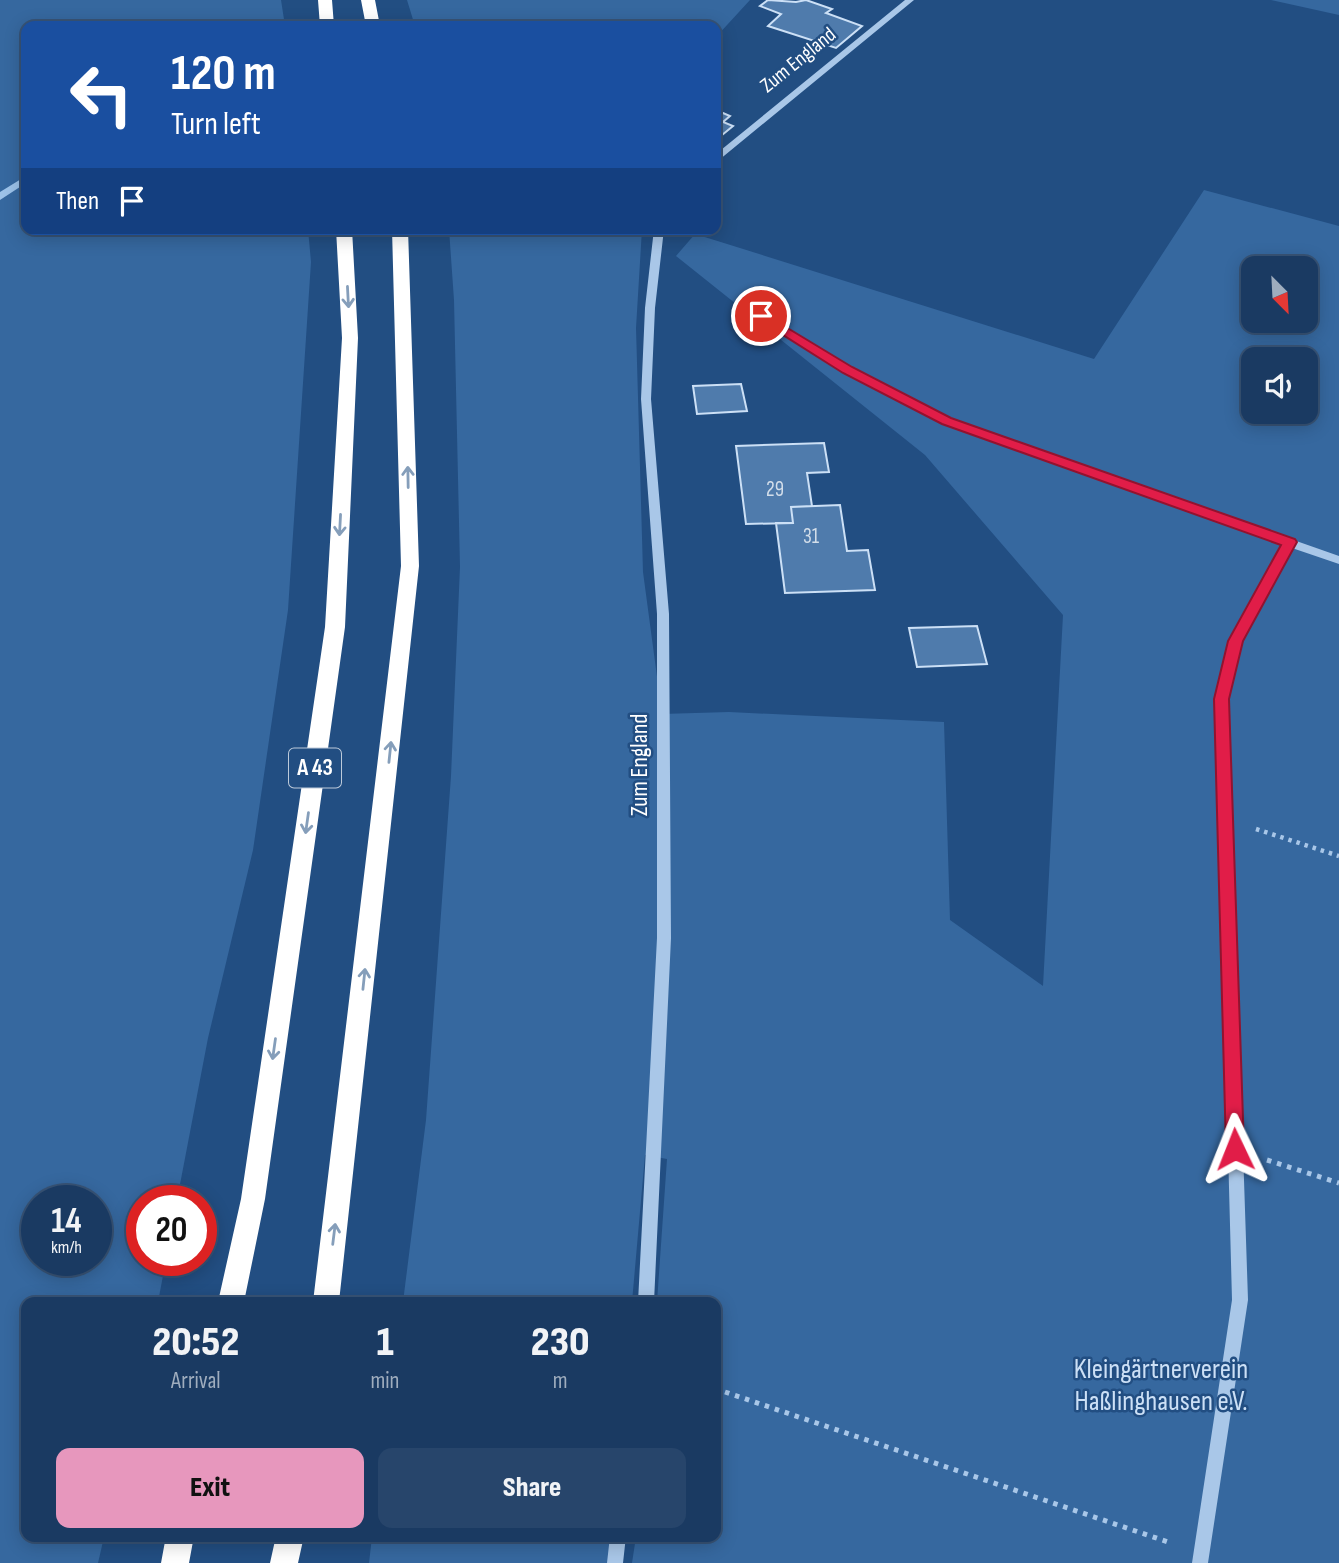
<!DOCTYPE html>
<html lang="en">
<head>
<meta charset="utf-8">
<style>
	:root { --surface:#1a3a62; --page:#27456b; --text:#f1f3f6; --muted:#9fadbe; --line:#385477; --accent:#e797bd }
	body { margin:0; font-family:"Sofia Sans Condensed",sans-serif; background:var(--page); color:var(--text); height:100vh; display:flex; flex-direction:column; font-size:26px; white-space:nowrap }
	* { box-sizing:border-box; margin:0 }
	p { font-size:23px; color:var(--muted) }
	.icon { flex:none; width:38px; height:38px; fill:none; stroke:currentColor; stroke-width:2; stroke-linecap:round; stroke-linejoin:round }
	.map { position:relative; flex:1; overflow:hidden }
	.drawer { position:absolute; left:21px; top:1297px; width:700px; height:245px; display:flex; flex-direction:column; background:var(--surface); border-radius:14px; box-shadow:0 4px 18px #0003,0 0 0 2px var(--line) }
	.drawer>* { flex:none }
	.top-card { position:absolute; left:21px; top:21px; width:700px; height:214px; border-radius:14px; box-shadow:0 4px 18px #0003,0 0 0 2px var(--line); background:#1a4fa0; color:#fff; overflow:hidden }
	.needle { width:46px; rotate:156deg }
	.controls { position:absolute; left:1241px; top:256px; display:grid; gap:14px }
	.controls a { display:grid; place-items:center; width:77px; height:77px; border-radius:14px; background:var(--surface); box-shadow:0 4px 18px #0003,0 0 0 2px var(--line); font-size:35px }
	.speed { position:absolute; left:21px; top:1185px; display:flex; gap:14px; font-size:35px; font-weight:700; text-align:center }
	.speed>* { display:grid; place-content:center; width:91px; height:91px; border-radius:50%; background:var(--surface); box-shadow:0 4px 18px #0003,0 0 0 2px var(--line); line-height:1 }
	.speed small { font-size:18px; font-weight:400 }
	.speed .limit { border:10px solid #d22; background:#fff; color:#111 }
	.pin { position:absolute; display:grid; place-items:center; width:60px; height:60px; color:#fff; margin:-30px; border:4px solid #fff; border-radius:50%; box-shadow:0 2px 7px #0007 }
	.me { position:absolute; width:77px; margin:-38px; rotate:358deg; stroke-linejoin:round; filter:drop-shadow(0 0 5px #0008) }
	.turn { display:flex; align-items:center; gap:24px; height:147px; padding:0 35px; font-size:32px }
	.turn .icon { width:91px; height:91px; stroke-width:2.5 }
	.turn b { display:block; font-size:49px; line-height:60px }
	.then { display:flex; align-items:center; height:66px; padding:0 35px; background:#0003; gap:14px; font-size:26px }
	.eta { display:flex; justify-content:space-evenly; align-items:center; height:119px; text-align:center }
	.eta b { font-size:42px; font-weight:800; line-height:49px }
	.cta { display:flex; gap:14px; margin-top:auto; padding:14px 35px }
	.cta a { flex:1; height:80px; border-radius:14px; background:var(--accent); color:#111; font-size:28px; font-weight:800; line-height:80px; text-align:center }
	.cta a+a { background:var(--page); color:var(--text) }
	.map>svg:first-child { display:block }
	.green { fill:#36689f; fill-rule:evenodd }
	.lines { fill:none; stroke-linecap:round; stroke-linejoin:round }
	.stream { fill:#9cc2e9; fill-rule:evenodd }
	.building { fill:#4f7bac; stroke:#cce0f6; stroke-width:2 }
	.path-far1 { stroke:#a9c7e8; stroke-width:4.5; stroke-dasharray:3.5 5; stroke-linecap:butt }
	.path { stroke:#a9c7e8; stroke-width:5; stroke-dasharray:4.5 6; stroke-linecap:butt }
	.minor { fill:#a9c7e8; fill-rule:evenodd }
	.highway { fill:#fff; fill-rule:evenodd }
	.oneway { stroke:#859eba }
	.route { fill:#e11d48; stroke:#92132f; stroke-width:2 }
	.labels { text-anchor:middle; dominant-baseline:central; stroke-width:5; stroke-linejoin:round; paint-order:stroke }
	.far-street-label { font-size:21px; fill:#fff; stroke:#224e82 }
	.number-label { font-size:21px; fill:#d3deea }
	.shield { fill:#224e82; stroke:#bdcada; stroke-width:2 }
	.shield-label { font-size:23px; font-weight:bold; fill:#fff }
	.street-label { font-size:24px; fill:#fff; stroke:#224e82 }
	.near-park-label { font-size:28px; fill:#cce0f6; stroke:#224e82 }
</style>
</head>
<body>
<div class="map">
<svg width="1339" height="1563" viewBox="0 0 1339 1563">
	<rect width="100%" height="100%" fill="#224e82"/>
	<path class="green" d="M 0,0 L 281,0 L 285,26 L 26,26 L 26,229 L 308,229 L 311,262 L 288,610 L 253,850 L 208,1038 L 177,1200 L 142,1200 L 142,1260 L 166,1260 L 158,1302 L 26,1302 L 26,1536 L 104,1537 L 98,1563 L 0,1563 ZM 37,1200 L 96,1200 L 96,1260 L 37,1260 Z
		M 407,0 L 750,0 L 716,37 L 716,26 L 415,26 Z
		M 1271,0 L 1339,0 L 1339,15 Z
		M 1204,190 L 1339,226 L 1339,1563 L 632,1563 L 636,1537 L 716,1536 L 716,1302 L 657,1302 L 667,1159 L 645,1155 L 632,1302 L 403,1302 L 426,1120 L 451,776 L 460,567 L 454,300 L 449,229 L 642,229 L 636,328 L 643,572 L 662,714 L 729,712 L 944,722 L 950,920 L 1043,986 L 1063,615 L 925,455 L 676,256 L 695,234 L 1094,359 ZM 1253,268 L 1306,268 L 1306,320 L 1253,320 ZM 1253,359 L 1306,359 L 1306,411 L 1253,411 Z
		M 372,1537 L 611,1537 L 608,1563 L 369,1563 Z"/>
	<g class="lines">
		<path class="stream" d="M 26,176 L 26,183 L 0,200 L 0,192 Z"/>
	</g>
	<path class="building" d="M 768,0 L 796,2 L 806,0 L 832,9 L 826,13 L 862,26 L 836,48 L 768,26 L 781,14 L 760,6 Z
		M 716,110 L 730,116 L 723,122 L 733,126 L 716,140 Z
		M 741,384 L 747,411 L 697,414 L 693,386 Z
		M 824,443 L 829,472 L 807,473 L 812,506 L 791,507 L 793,523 L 746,524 L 736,446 Z
		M 840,505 L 847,551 L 868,550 L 875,590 L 785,593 L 776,523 L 793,523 L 791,507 Z
		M 977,626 L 987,664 L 917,667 L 909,628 Z"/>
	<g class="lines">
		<path class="path-far1" d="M 1256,829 L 1339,856"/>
		<path class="path" d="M 1267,1160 L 1339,1183
			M 725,1392 L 1171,1543"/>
		<path class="minor" d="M 905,0 L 914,0 L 719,160 L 716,161 L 716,154 Z
			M 654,229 L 664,229 L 655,308 L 651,399 L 669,614 L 671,938 L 654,1302 L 638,1302 L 657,938 L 657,614 L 641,399 L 645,308 Z
			M 761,313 L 833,358 L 950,419 L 1339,556 L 1339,564 L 1292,548 L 1241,641 L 1228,699 L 1248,1300 L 1208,1563 L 1192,1563 L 1232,1300 L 1216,699 L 1229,641 L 1283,545 L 942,423 L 825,362 L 758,318 L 758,314 Z
			M 610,1536 L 626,1536 L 623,1563 L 607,1563 Z"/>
		<path class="highway" d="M 318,0 L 332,0 L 334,26 L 320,26 Z
			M 361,0 L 375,0 L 380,26 L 366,26 Z
			M 336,229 L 352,229 L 358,338 L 345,627 L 265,1199 L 244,1302 L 218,1302 L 241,1199 L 325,627 L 342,338 Z
			M 392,229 L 408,229 L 419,566 L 339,1302 L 313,1302 L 401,566 Z
			M 166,1536 L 194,1536 L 189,1563 L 161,1563 Z
			M 276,1536 L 304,1536 L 298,1563 L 270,1563 Z"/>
	</g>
	<defs><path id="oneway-shaft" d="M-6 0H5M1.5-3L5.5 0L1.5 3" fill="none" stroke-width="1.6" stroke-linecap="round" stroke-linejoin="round" transform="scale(1.75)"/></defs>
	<g class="oneway">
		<use href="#oneway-shaft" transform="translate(348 297) rotate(87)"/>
		<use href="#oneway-shaft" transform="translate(408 477) rotate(-91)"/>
		<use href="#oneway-shaft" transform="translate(340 525) rotate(93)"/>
		<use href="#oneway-shaft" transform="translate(390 752) rotate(-84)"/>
		<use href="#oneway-shaft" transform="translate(307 823) rotate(98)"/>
		<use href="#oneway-shaft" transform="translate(364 979) rotate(-84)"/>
		<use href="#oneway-shaft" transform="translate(274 1049) rotate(98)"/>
		<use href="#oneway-shaft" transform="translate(334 1234) rotate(-83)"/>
	</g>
	<path class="route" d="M 761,312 L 852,367 L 951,418 L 1295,539 L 1297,542 L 1243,641 L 1229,699 L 1244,1149 L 1242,1155 L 1235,1158 L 1229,1155 L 1226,1149 L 1214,699 L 1228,641 L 1281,545 L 942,424 L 843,373 L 756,318 L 754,316 Z"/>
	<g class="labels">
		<g class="far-street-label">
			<text transform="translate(798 60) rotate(-39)">Zum England</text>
		</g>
		<g class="number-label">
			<text x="775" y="489">29</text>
			<text x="811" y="536">31</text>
		</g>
		<rect class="shield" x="289" y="748.5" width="52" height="39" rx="5"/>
		<g class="shield-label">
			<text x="315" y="768">A 43</text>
		</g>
		<g class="street-label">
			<text transform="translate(639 765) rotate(-90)">Zum England</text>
		</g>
		<g class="near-park-label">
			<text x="1161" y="1369">Kleingärtnerverein<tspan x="1161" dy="32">Haßlinghausen e.V.</tspan></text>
		</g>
	</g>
</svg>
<div class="controls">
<a><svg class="needle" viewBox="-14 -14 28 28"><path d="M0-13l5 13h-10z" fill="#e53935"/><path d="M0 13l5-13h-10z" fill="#9fadbe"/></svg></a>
<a><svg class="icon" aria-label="sound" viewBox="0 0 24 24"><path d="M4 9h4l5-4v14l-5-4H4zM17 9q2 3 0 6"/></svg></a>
</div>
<div class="speed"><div>14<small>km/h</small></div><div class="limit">20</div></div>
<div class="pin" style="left:761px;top:316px;background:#d93025"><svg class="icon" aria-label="arrive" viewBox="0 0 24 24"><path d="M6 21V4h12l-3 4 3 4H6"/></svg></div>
<svg class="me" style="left:1235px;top:1149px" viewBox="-20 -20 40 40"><path d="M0-17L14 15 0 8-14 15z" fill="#e11d48" stroke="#fff" stroke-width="4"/></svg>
<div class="top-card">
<div class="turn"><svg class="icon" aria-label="left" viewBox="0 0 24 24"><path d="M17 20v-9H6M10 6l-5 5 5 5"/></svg><div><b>120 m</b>Turn left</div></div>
<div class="then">Then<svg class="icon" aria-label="arrive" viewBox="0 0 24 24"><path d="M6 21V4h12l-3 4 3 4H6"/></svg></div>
</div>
<section class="drawer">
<div class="eta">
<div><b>20:52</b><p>Arrival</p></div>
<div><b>1</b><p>min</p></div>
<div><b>230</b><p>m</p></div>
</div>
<div class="cta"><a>Exit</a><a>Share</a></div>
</section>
</div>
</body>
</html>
